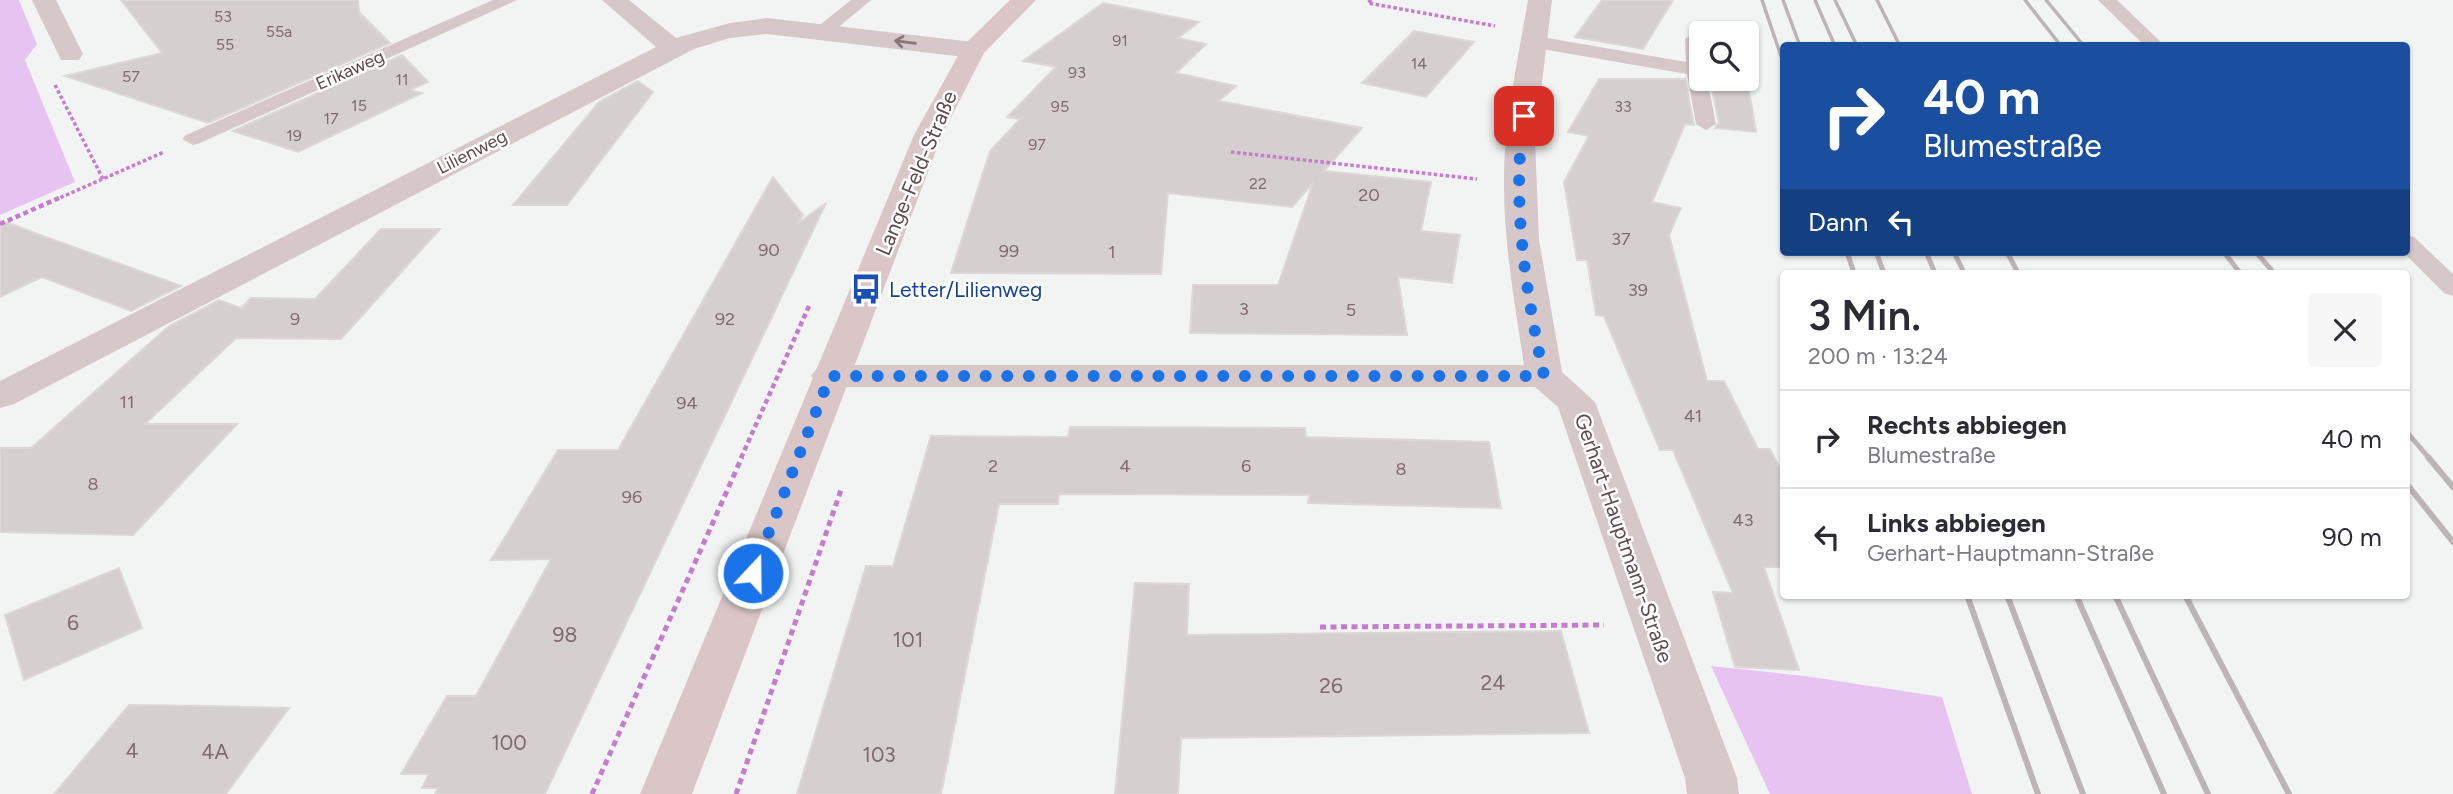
<!DOCTYPE html>
<html lang="de">
<head>
<meta charset="utf-8">
<style>
	:root { --surface:#fff; --page:#f7f7f7; --text:#2b2b33; --muted:#7c7c81; --line:#e1e1e2 }
	body { margin:0; font-family:Figtree,sans-serif; background:var(--page); color:var(--text); height:100vh; display:flex; flex-direction:column; font-size:26px; white-space:nowrap }
	* { box-sizing:border-box; margin:0 }
	p { font-size:23px; color:var(--muted) }
	.icon { flex:none; width:38px; height:38px; fill:none; stroke:currentColor; stroke-width:2; stroke-linecap:round; stroke-linejoin:round }
	.map { position:relative; flex:1; overflow:hidden }
	.details { position:absolute; left:1780px; top:270px; width:630px; height:329px; display:flex; flex-direction:column; background:var(--surface); border-radius:7px; box-shadow:0 2px 5px #0004 }
	.details>* { flex:none }
	.hud { position:absolute; left:1780px; top:42px; width:630px; height:214px; border-radius:7px; box-shadow:0 2px 5px #0004; background:#1a4fa0; color:#fff; overflow:hidden }
	.fabs { position:absolute; left:1689px; top:21px; display:grid; gap:14px }
	.fabs a { display:grid; place-items:center; width:70px; height:70px; border-radius:7px; background:var(--surface); box-shadow:0 2px 5px #0004; font-size:35px }
	.pin { position:absolute; display:grid; place-items:center; width:60px; height:60px; color:#fff; margin:-30px; border-radius:14px; box-shadow:0 4px 10px #0006 }
	.me { position:absolute; width:77px; margin:-38px; rotate:21deg; stroke-linejoin:round; filter:drop-shadow(0 0 5px #0008) }
	.turn { display:flex; align-items:center; gap:24px; height:147px; padding:0 28px; font-size:32px }
	.turn .icon { width:91px; height:91px; stroke-width:2.5 }
	.turn b { display:block; font-size:49px; line-height:60px }
	.then { display:flex; align-items:center; height:66px; padding:0 28px; background:#0003; gap:14px; font-size:26px }
	.round { display:grid; place-items:center; flex:none; width:74px; height:74px; border-radius:7px; background:var(--page) }
	.head { display:flex; align-items:center; justify-content:space-between; height:119px; padding:0 28px }
	h1 { font-size:42px; font-weight:600; line-height:52px }
	ul { padding:0; list-style:none }
	li { display:flex; align-items:center; gap:21px; height:98px; padding:0 28px; border-top:2px solid var(--line) }
	li div { flex:1 }
	li b { display:block; font-size:26px }
	li em { font-style:normal }
	.map>svg:first-child { display:block }
	.green { fill:#e6c3f0 }
	.building { fill:#d6cfd0; stroke:#ddd7d7; stroke-width:2 }
	.lines { fill:none; stroke-linecap:round; stroke-linejoin:round }
	.path-far2 { stroke:#c67bce; stroke-width:3.5; stroke-dasharray:3.5 2.5; stroke-linecap:butt }
	.path-far1 { stroke:#c67bce; stroke-width:4.5; stroke-dasharray:5 3.5; stroke-linecap:butt }
	.path { stroke:#c67bce; stroke-width:5; stroke-dasharray:6 4.5; stroke-linecap:butt }
	.lane { fill:#d6c7c9; fill-rule:evenodd }
	.street { fill:#d6c7c9; fill-rule:evenodd }
	.secondary { fill:#dac6c7; fill-rule:evenodd }
	.rail-far2 { stroke:#bcb5b5; stroke-width:3.5 }
	.rail-far1 { stroke:#bcb5b5; stroke-width:5 }
	.rail { stroke:#bcb5b5; stroke-width:6 }
	.oneway { stroke:#897678 }
	.route { stroke:#1a73e8; stroke-width:12; stroke-dasharray:0 21.6 }
	.labels { text-anchor:middle; dominant-baseline:central; stroke-width:5; stroke-linejoin:round; paint-order:stroke }
	.far-number-label { font-size:16px; fill:#7e6b6e }
	.far-street-label { font-size:18px; fill:#604a4d; stroke:#fff }
	.number-label { font-size:18px; fill:#7e6b6e }
	.street-label { font-size:21px; fill:#604a4d; stroke:#fff }
	.transit-label { font-size:21px; fill:#164399; stroke:#fff; text-anchor:start }
	.near-number-label { font-size:21px; fill:#7e6b6e }
</style>
</head>
<body>
<div class="map">
<svg width="2453" height="794" viewBox="0 0 2453 794">
	<rect width="100%" height="100%" fill="#f2f4f3"/>
	<path class="green" d="M 0,0 L 19,0 L 37,44 L 25,60 L 75,182 L 0,215 Z
		M 1711,666 L 1805,676 L 1942,697 L 1972,794 L 1770,794 Z"/>
	<path class="building" d="M 121,0 L 358,0 L 359,12 L 390,43 L 208,123 L 65,76 L 162,53 Z
		M 1602,0 L 1673,0 L 1643,49 L 1575,37 Z
		M 1103,3 L 1199,22 L 1178,38 L 1206,44 L 1176,73 L 1236,86 L 1219,101 L 1362,128 L 1324,171 L 1431,182 L 1421,231 L 1460,235 L 1452,283 L 1398,277 L 1407,335 L 1190,333 L 1193,285 L 1278,285 L 1313,183 L 1292,207 L 1168,193 L 1161,274 L 951,273 L 990,151 L 1020,119 L 1007,117 L 1056,67 L 1023,61 Z
		M 1414,31 L 1474,42 L 1426,97 L 1362,83 Z
		M 402,55 L 428,82 L 410,90 L 422,93 L 298,152 L 233,131 Z
		M 1599,79 L 1685,79 L 1694,125 L 1685,124 L 1652,202 L 1681,208 L 1669,235 L 1707,381 L 1724,381 L 1758,449 L 1770,449 L 1783,474 L 1783,567 L 1764,567 L 1799,670 L 1735,667 L 1713,592 L 1733,593 L 1673,450 L 1660,450 L 1604,316 L 1596,315 L 1587,260 L 1577,260 L 1564,182 L 1589,136 L 1568,132 Z
		M 1710,79 L 1747,79 L 1756,132 L 1715,128 L 1719,123 Z
		M 638,81 L 653,92 L 567,205 L 513,205 L 599,102 Z
		M 773,177 L 803,215 L 797,224 L 826,203 L 545,794 L 435,794 L 438,788 L 422,788 L 429,774 L 401,774 L 447,696 L 476,696 L 551,559 L 491,560 L 558,450 L 618,450 Z
		M 3,221 L 35,233 L 181,286 L 131,311 L 42,277 L 0,297 L 0,230 Z
		M 381,229 L 440,229 L 341,339 L 236,338 L 145,424 L 237,424 L 133,535 L 0,532 L 0,448 L 31,448 L 169,326 L 219,300 L 241,308 L 251,298 L 315,299 Z
		M 1070,427 L 1305,428 L 1306,437 L 1489,442 L 1501,508 L 1308,503 L 1309,495 L 1059,494 L 1058,504 L 999,504 L 941,794 L 797,794 L 866,566 L 893,566 L 931,436 L 1068,437 Z
		M 119,568 L 142,628 L 24,680 L 5,615 Z
		M 1135,583 L 1189,584 L 1187,635 L 1561,631 L 1589,733 L 1181,738 L 1178,794 L 1115,794 Z
		M 129,705 L 208,706 L 289,708 L 226,794 L 54,794 Z"/>
	<g class="lines">
		<path class="path-far2" d="M 1371,0 L 1368,3 L 1495,26
			M 55,85 L 103,179
			M 1231,152 L 1477,179
			M 55,200 L 164,152"/>
		<path class="path-far1" d="M 0,224 L 59,198
			M 741,458 L 809,306"/>
		<path class="path" d="M 1320,627 L 1604,625
			M 592,794 L 742,457
			M 736,794 L 841,490"/>
		<path class="lane" d="M 493,0 L 517,0 L 200,143 L 193,145 L 182,139 L 186,135 Z
			M 851,0 L 871,0 L 828,36 L 816,36 L 813,32 L 816,28 Z
			M 2098,0 L 2117,0 L 2165,46 L 2145,46 Z
			M 1694,33 L 1701,36 L 1701,79 L 1707,79 L 1716,124 L 1706,130 L 1696,124 L 1687,74 L 1536,48 L 1527,42 L 1536,36 L 1686,62 L 1685,39 Z
			M 2406,235 L 2414,237 L 2453,274 L 2453,296 L 2444,293 L 2403,252 L 2406,252 Z"/>
		<path class="street" d="M 32,0 L 56,0 L 83,54 L 79,60 L 61,60 Z
			M 602,0 L 629,0 L 676,38 L 730,23 L 767,18 L 973,42 L 982,45 L 986,50 L 982,55 L 973,58 L 767,34 L 730,38 L 694,49 L 14,404 L 0,408 L 0,381 L 656,47 Z
			M 1528,0 L 1552,0 L 1535,140 L 1539,240 L 1562,372 L 1595,402 L 1737,778 L 1739,794 L 1687,794 L 1685,778 L 1558,407 L 1535,387 L 830,387 L 817,384 L 811,376 L 817,368 L 830,365 L 1524,365 C 1515,305 1504,245 1504,185 C 1503,123 1518,61 1528,0 Z"/>
		<path class="secondary" d="M 1010,0 L 1036,0 L 984,53 L 942,135 L 692,794 L 640,794 L 914,135 L 964,45 Z"/>
		<path class="rail-far2" d="M 1762,0 L 1783,62
			M 1783,0 L 1800,46
			M 1815,0 L 1835,46
			M 1835,0 L 1857,46
			M 1877,0 L 1900,46
			M 2025,0 L 2061,46
			M 2046,0 L 2084,46"/>
		<path class="rail-far1" d="M 1847,252 L 1854,273
			M 1876,252 L 1884,273
			M 1926,252 L 1935,273
			M 1954,252 L 1964,273
			M 2007,252 L 2018,273
			M 2224,252 L 2240,273
			M 2256,252 L 2274,273
			M 2406,431 L 2429,458"/>
		<path class="rail" d="M 2428,457 L 2453,487
			M 2406,483 L 2453,542
			M 1967,595 L 2038,794
			M 2007,595 L 2083,794
			M 2076,595 L 2164,794
			M 2115,595 L 2208,794
			M 2185,595 L 2289,794"/>
	</g>
	<defs><path id="oneway-shaft" d="M-6 0H5M1.5-3L5.5 0L1.5 3" fill="none" stroke-width="1.6" stroke-linecap="round" stroke-linejoin="round" transform="scale(1.75)"/></defs>
	<use class="oneway" href="#oneway-shaft" transform="translate(905 42) rotate(-173)"/>
	<g class="lines">
		<path class="route" d="M 753,573 L 830,376 L 1544,376 C 1526,293 1511,201 1524,116"/>
	</g>
	<defs>
		<g id="bus-bare" transform="scale(2.415)"><path d="M-5-6H5V4H4V6H2V4H-2V6H-4V4H-5ZM-3.5-4V0h7V-4ZM-3.5 1.2v1.5H-2V1.2ZM2 1.2v1.5H3.5V1.2Z" fill="#1a4fb4" stroke="#fff" stroke-width="2.5" paint-order="stroke"/></g>
	</defs>
	<g fill-rule="evenodd">
		<use href="#bus-bare" x="866" y="289"/>
	</g>
	<g class="labels">
		<g class="far-number-label">
			<text x="223" y="16">53</text>
			<text x="279" y="31">55a</text>
			<text x="1120" y="40">91</text>
			<text x="225" y="44">55</text>
			<text x="1419" y="63">14</text>
			<text x="1077" y="72">93</text>
			<text x="131" y="76">57</text>
			<text x="402" y="79">11</text>
			<text x="359" y="105">15</text>
			<text x="1060" y="106">95</text>
			<text x="1623" y="106">33</text>
			<text x="331" y="118">17</text>
			<text x="294" y="135">19</text>
			<text x="1037" y="144">97</text>
			<text x="1258" y="183">22</text>
		</g>
		<g class="far-street-label">
			<text transform="translate(350 70) rotate(-24)">Erikaweg</text>
			<text transform="translate(472 152) rotate(-27)">Lilienweg</text>
		</g>
		<g class="number-label">
			<text x="1369" y="195">20</text>
			<text x="1621" y="239">37</text>
			<text x="769" y="250">90</text>
			<text x="1009" y="251">99</text>
			<text x="1112" y="252">1</text>
			<text x="1638" y="290">39</text>
			<text x="1244" y="309">3</text>
			<text x="1351" y="310">5</text>
			<text x="295" y="319">9</text>
			<text x="725" y="319">92</text>
			<text x="127" y="402">11</text>
			<text x="687" y="403">94</text>
			<text x="1693" y="416">41</text>
			<text x="993" y="466">2</text>
			<text x="1125" y="466">4</text>
			<text x="1246" y="466">6</text>
			<text x="1401" y="469">8</text>
			<text x="93" y="484">8</text>
			<text x="632" y="497">96</text>
			<text x="1743" y="520">43</text>
		</g>
		<g class="street-label">
			<text transform="translate(916 173) rotate(-67)">Lange-Feld-Straße</text>
			<text transform="translate(1624 538) rotate(71)">Gerhart-Hauptmann-Straße</text>
		</g>
		<g class="transit-label">
			<text x="889" y="289">Letter/Lilienweg</text>
		</g>
		<g class="near-number-label">
			<text x="73" y="622">6</text>
			<text x="565" y="634">98</text>
			<text x="908" y="639">101</text>
			<text x="1493" y="682">24</text>
			<text x="1331" y="685">26</text>
			<text x="509" y="742">100</text>
			<text x="132" y="750">4</text>
			<text x="215" y="751">4A</text>
			<text x="879" y="754">103</text>
		</g>
	</g>
</svg>
<div class="fabs">
<a><svg class="icon" aria-label="search" viewBox="0 0 24 24"><circle cx="10" cy="10" r="6"/><path d="M15 15l6 6"/></svg></a>
</div>
<div class="pin" style="left:1524px;top:116px;background:#d93025"><svg class="icon" aria-label="arrive" viewBox="0 0 24 24"><path d="M6 21V4h12l-3 4 3 4H6"/></svg></div>
<svg class="me" style="left:753px;top:573px" viewBox="-20 -20 40 40"><circle r="17" fill="#1a73e8" stroke="#fff" stroke-width="3"/><path d="M0-11L8 9 0 5-8 9z" fill="#fff"/></svg>
<div class="hud">
<div class="turn"><svg class="icon" aria-label="right" viewBox="0 0 24 24"><path d="M7 20v-9h11M14 6l5 5-5 5"/></svg><div><b>40 m</b>Blumestraße</div></div>
<div class="then">Dann<svg class="icon" aria-label="left" viewBox="0 0 24 24"><path d="M17 20v-9H6M10 6l-5 5 5 5"/></svg></div>
</div>
<section class="details">
<div class="head"><div><h1>3 Min.</h1><p>200 m · 13:24</p></div><a class="round"><svg class="icon" aria-label="close" viewBox="0 0 24 24"><path d="M6 6l12 12M18 6L6 18"/></svg></a></div>
<ul>
<li><svg class="icon" aria-label="right" viewBox="0 0 24 24"><path d="M7 20v-9h11M14 6l5 5-5 5"/></svg><div><b>Rechts abbiegen</b><p>Blumestraße</p></div><em>40 m</em></li>
<li><svg class="icon" aria-label="left" viewBox="0 0 24 24"><path d="M17 20v-9H6M10 6l-5 5 5 5"/></svg><div><b>Links abbiegen</b><p>Gerhart-Hauptmann-Straße</p></div><em>90 m</em></li>
</ul>
</section>
</div>
</body>
</html>
